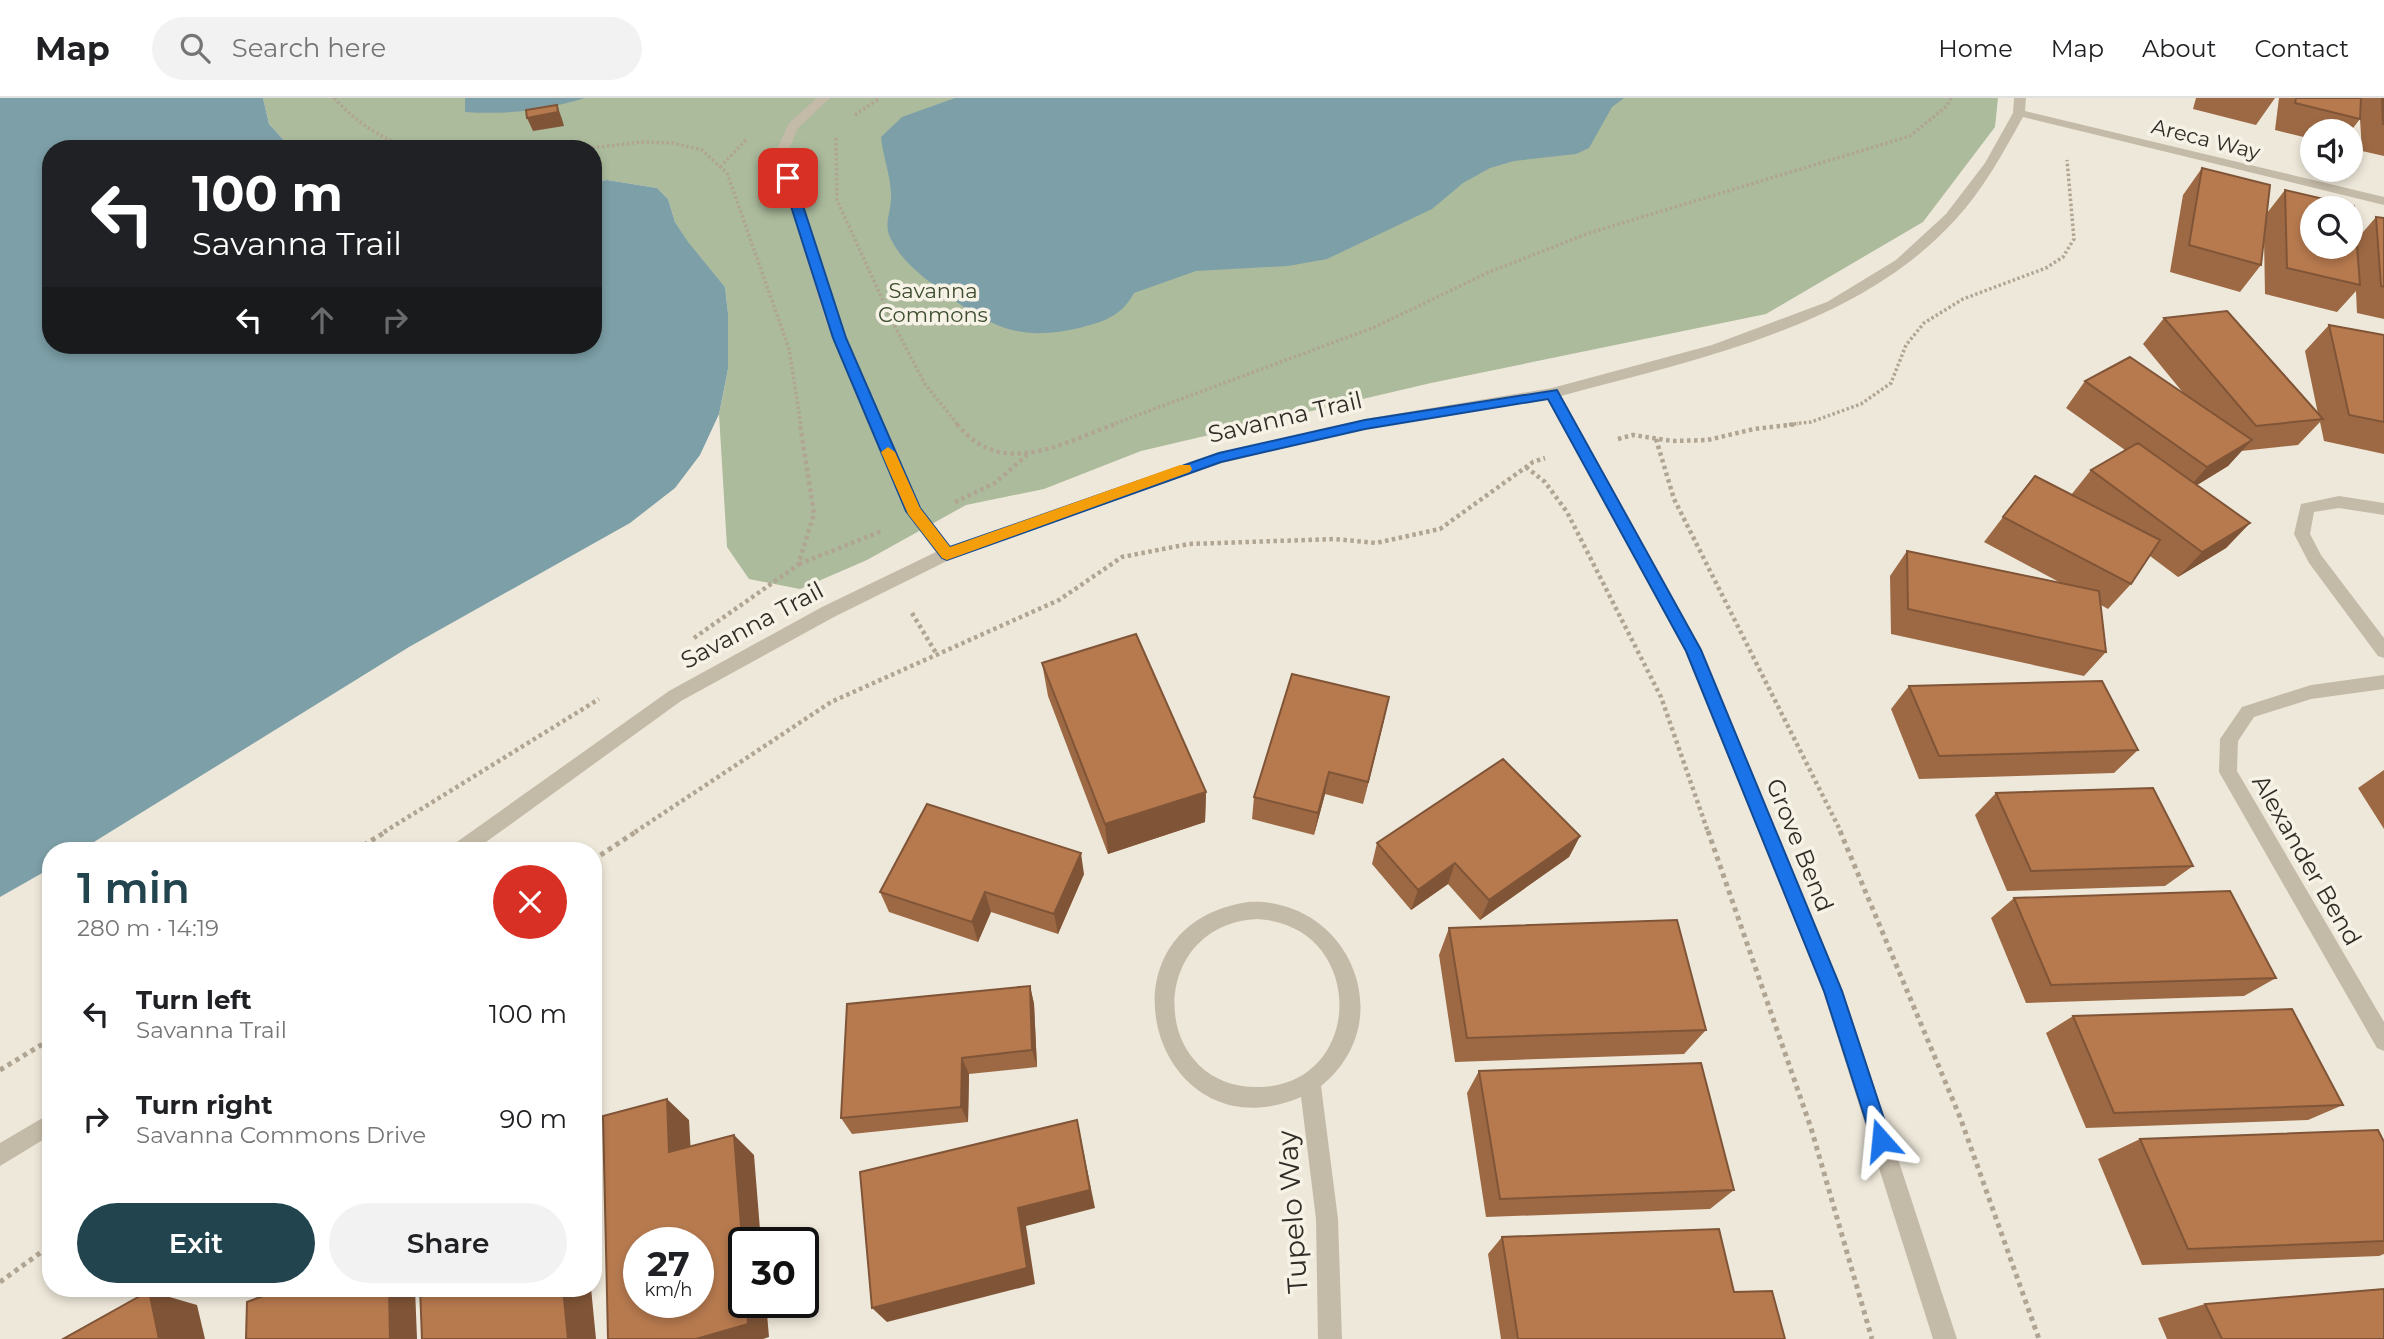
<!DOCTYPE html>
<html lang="en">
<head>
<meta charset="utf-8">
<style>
	:root { --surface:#fff; --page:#f2f2f2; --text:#202124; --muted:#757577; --line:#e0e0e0; --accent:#22444e }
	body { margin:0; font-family:Montserrat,sans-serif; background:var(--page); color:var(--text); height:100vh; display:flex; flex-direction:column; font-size:26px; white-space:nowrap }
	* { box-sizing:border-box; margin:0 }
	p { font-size:23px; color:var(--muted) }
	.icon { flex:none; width:38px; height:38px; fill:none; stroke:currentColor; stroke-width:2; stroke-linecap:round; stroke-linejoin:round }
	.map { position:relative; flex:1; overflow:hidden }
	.drawer { position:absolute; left:42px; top:744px; width:560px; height:455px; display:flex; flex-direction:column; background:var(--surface); border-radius:28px; box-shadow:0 4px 10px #0003 }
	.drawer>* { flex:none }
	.banner { position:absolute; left:42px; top:42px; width:560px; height:214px; border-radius:28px; box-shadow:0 4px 10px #0003; background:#202124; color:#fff; overflow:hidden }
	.controls { position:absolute; left:2300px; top:21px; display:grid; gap:14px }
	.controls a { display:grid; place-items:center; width:63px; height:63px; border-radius:50%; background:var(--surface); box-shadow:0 4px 10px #0003; font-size:35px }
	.speed { position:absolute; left:623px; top:1129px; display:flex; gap:14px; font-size:35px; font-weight:700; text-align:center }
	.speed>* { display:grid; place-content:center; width:91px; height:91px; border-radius:50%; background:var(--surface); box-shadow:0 4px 10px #0003; line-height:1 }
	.speed small { font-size:18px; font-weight:400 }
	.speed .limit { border:4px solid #111; border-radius:10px; background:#fff; color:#111 }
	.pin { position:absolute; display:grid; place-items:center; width:60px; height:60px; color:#fff; margin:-30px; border-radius:14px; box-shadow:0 4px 10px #0006 }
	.me { position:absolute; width:77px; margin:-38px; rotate:342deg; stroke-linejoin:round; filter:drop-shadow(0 0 5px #0008) }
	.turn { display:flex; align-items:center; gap:24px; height:147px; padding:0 35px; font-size:32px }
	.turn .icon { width:91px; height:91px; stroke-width:2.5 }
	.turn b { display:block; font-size:49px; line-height:60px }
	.lanes { display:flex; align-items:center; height:66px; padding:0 35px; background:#0003; justify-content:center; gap:35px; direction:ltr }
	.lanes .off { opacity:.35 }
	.round { display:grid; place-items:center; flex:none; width:74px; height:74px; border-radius:37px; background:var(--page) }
	.overview { display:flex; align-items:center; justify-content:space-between; height:119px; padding:0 35px }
	h1 { font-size:42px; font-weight:600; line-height:52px; color:var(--accent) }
	.action { display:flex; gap:14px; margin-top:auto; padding:14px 35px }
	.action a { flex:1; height:80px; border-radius:42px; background:var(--accent); color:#fff; font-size:28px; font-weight:600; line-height:80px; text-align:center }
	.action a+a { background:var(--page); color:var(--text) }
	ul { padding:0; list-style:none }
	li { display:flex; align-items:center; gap:21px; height:105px; padding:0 35px }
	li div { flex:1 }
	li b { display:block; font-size:26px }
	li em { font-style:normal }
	header { display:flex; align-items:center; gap:42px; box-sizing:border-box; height:98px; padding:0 35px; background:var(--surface); border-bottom:2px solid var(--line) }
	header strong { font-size:33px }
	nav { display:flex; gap:38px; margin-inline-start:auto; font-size:24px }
	.search { width:490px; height:63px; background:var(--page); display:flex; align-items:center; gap:18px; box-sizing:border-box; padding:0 24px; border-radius:38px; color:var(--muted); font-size:26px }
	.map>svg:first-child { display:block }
	.green { fill:#acbb9c }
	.water { fill:#7d9fa7 }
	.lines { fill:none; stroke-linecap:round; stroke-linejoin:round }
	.path-far2 { stroke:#b0a492; stroke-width:3.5; stroke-dasharray:2.5 2.5; stroke-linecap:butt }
	.path-far1 { stroke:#b0a492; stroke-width:4.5; stroke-dasharray:3.5 3.5; stroke-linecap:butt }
	.path { stroke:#b0a492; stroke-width:5; stroke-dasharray:4.5 4.5; stroke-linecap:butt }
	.minor { fill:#c4baa8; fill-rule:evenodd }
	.wall { fill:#9d6944 }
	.shaded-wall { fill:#805537 }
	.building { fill:#b77a4f; stroke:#805537; stroke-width:2; fill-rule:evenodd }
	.route { fill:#1a73e8; stroke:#114b97; stroke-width:2 }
	.slow { fill:#f59e0b }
	.labels { text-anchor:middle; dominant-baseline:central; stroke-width:7; stroke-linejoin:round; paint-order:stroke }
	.far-street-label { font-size:21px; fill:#322c27; stroke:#f6f2e6 }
	.far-park-label { font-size:21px; fill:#3d4d2e; stroke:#f6f2e6 }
	.street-label { font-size:24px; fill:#322c27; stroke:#f6f2e6 }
	.near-street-label { font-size:28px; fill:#322c27; stroke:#f6f2e6 }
</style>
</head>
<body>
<header>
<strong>Map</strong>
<div class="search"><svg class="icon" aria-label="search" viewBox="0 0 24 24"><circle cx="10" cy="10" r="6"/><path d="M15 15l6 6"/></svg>Search here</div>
<nav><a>Home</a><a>Map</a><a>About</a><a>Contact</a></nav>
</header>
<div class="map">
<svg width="2384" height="1241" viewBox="0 0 2384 1241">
	<rect width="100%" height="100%" fill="#eee8da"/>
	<path class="green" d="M 263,0 L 1998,0 L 1995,29 L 1923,124 L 1766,216 L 1431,285 L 1141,353 L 1044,391 L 966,407 L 867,462 L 800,491 L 749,481 L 727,449 L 719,316 L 728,271 L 728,215 L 725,189 L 688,145 L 675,124 L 668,101 L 657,90 L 607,82 L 593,84 L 593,51 L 292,51 L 269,26 Z"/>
	<path class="water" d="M 0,0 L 263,0 L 269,26 L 292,51 L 51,51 L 51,247 L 593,247 L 593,84 L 607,82 L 657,90 L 668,101 L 675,124 L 688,144 L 725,189 L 728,215 L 728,271 L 719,316 L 700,357 L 675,390 L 630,425 L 409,549 L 81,752 L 51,752 L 51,770 L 0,799 Z
		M 465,0 L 585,0 C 546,12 507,17 465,14 Z
		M 955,0 L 1624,0 L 1612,9 L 1589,50 L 1576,56 L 1514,63 L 1490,70 L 1463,85 L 1432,111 L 1327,161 L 1288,168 L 1196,173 L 1134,195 C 1122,217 1106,223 1083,229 C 1019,245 991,229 940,192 C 923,179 902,163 892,143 C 883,128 890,118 891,102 C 892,81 883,60 881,39 L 902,19 Z"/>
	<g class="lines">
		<path class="path-far2" d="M 334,0 C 357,25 383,43 417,51
			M 855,17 L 880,0
			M 836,40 L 837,102 L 894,227 L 925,286 L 958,327
			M 582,51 L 641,44 L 673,45 L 702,52 L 727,75 L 789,251 L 801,327
			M 720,69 L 747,41
			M 1111,327 L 1375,229 L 1487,175 L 1589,135 L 1910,38 L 1947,8 L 1951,0
			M 1784,327 L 1811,324 L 1861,306 L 1891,285 L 1906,247 L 1924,225 L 1963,201 L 2046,170 L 2063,159 L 2074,141 L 2067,62"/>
		<path class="path-far1" d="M 957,326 C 1002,382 1061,345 1116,326
			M 1618,341 L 1633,337 L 1672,343 L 1708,342 L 1754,331 L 1798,326
			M 1656,341 L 1674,401 L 1841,734
			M 1526,369 L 1545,384 L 1567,414 L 1661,599 L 1708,734
			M 955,404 L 995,385 L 1027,357
			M 799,466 L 882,433
			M 912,515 L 936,555
			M 694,540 L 798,467 L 814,416 L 800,326
			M 384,734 L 599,601
			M 635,734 L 831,604 L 1059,502 L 1122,459 L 1189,446 L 1335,441 L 1376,445 L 1440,431 L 1533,364 L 1545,360"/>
		<path class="path" d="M 1708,733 L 1811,1030 L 1872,1241
			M 1840,733 L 1960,1019 L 2039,1241
			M 356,752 L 387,733
			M 593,762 L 637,733
			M 0,972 L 51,941
			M 0,1184 L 51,1147"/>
		<path class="minor" d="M 817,0 L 830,0 L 798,30 L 787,56 L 839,222 L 920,410 L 950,449 L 1219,355 L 1365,321 L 1552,290 L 1712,247 L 1827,204 L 1896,162 L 1946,116 L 1985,65 L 2013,15 L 2014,0 L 2026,0 L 2025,13 L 2384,99 L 2384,107 L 2023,19 C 2003,55 1983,92 1955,122 C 1857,230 1696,261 1561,298 L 1701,552 L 1843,893 L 1957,1241 L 1933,1241 L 1823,893 L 1685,553 L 1548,301 L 1365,331 L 1222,365 L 953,460 L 834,519 L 681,603 L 475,752 L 452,752 L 454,746 L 669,593 L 822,509 L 936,454 L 905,413 L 825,222 L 775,56 L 789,25 Z
			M 2339,398 L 2384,405 L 2384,417 L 2339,410 L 2314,414 L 2310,436 L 2321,457 L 2384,540 L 2384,560 L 2378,558 L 2309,465 L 2294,436 L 2301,406 Z
			M 2384,577 L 2384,591 L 2311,601 L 2254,619 L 2238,643 L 2237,673 L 2384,924 L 2384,953 L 2377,950 L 2219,674 L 2220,641 L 2242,609 L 2311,587 Z
			M 1248,804 C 1349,799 1402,923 1321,988 L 1338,1121 L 1342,1241 L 1318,1241 L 1316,1121 L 1301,999 C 1154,1062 1087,828 1248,804 ZM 1257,821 C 1367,827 1366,986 1260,989 C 1149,992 1144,827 1257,821 Z
			M 51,1015 L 51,1037 L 0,1068 L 0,1045 Z"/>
	</g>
	<path class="wall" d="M 2196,0 L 2275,0 L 2256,27 L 2193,11 Z
		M 2279,0 L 2384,0 L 2384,58 L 2362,53 L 2360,21 L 2350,34 L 2312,33 L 2312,41 L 2275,32 Z
		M 2202,70 L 2267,115 L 2285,92 L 2357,141 L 2376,119 L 2384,120 L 2384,221 L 2357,215 L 2356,193 L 2337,214 L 2265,196 L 2264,140 L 2261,167 L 2240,194 L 2170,174 L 2183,97 Z
		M 2164,220 L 2318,316 L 2305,253 L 2329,227 L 2384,237 L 2384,356 L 2324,343 L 2320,324 L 2298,347 L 2241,353 L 2228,368 L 2197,387 L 2250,425 L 2226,450 L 2178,479 L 2150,458 L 2131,486 L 2108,511 L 2101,507 L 2106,554 L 2084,578 L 1891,536 L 1890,478 L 1907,453 L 2059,484 L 1984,444 L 2003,419 L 2071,397 L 2091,372 L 2125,352 L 2066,310 L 2085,283 L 2185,297 L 2143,246 Z
		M 1042,565 L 1206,694 L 1205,724 L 1108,756 L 1048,598 Z
		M 1909,588 L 2138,652 L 2114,675 L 1919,681 L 1891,611 Z
		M 1384,622 L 1363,706 L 1325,696 L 1314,737 L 1252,721 L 1254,699 Z
		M 2384,672 L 2384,731 L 2358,690 Z
		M 1996,695 L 2193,768 L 2165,788 L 2007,793 L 1975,717 Z
		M 1580,738 L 1569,759 L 1480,822 L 1448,786 L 1411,812 L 1372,766 L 1377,745 Z
		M 1084,776 L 1058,836 L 991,814 L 978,844 L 889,814 L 880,794 Z
		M 2014,800 L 2276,880 L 2244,898 L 2026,905 L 1991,820 Z
		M 1449,830 L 1706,932 L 1684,956 L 1455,964 L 1439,857 Z
		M 1030,888 L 1034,906 L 1037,969 L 969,976 L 968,1024 L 852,1036 L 841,1020 Z
		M 2073,918 L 2343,1007 L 2308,1022 L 2086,1030 L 2046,935 Z
		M 1479,973 L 1734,1092 L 1710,1111 L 1486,1119 L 1467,995 Z
		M 2140,1041 L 2384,1044 L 2384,1156 L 2379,1158 L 2142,1167 L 2098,1061 Z
		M 1502,1139 L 1734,1194 L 1785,1241 L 1501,1241 L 1488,1156 Z
		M 2205,1206 L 2384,1241 L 2167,1241 L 2158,1220 Z"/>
	<path class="shaded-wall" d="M 557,7 L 562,21 L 564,28 L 533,33 L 527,20 Z
		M 2252,342 L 2228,368 L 2184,395 L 2207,369 Z
		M 2250,425 L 2226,450 L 2178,479 L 2202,454 Z
		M 1389,599 L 1384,622 L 1363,706 L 1368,684 Z
		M 1329,674 L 1325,696 L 1314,737 L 1318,715 Z
		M 1206,694 L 1205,724 L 1108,756 L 1105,726 Z
		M 1580,738 L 1569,759 L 1480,822 L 1489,802 Z
		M 1081,755 L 1084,776 L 1058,836 L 1054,816 Z
		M 1455,765 L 1448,786 L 1411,812 L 1418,792 Z
		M 985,794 L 991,814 L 978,844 L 972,824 Z
		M 1030,888 L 1034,906 L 1037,969 L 1032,952 Z
		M 962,960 L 969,976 L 968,1024 L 961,1009 Z
		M 667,1001 L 689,1022 L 692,1074 L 669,1054 Z
		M 1077,1022 L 1095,1110 L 1026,1128 L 1035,1186 L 887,1224 L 872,1210 L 1018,1110 Z
		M 734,1037 L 754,1057 L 761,1144 L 744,1144 L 744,1167 Z
		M 389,1190 L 415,1190 L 417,1241 L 390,1241 Z
		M 563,1190 L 591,1190 L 596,1241 L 568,1241 Z
		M 149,1193 L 197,1207 L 205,1241 L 159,1241 Z
		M 747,1204 L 766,1204 L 769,1239 L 763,1241 L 696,1241 Z"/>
	<path class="building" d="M 2296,0 L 2361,0 L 2360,21 L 2295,5 Z
		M 2382,0 L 2384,0 L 2384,26 L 2383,26 Z
		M 557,7 L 558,14 L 527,20 L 526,12 Z
		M 2202,70 L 2270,87 L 2261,167 L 2189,147 Z
		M 2285,92 L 2354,108 L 2360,187 L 2287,170 ZM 2312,110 L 2350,110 L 2350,149 L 2312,149 Z
		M 2376,119 L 2384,120 L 2384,189 L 2381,188 Z
		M 2227,213 L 2323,321 L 2256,328 L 2164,220 Z
		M 2329,227 L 2384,237 L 2384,324 L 2349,317 Z
		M 2130,259 L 2252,342 L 2207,369 L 2085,283 Z
		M 2138,345 L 2250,425 L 2202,454 L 2091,372 Z
		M 2035,378 L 2160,442 L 2131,486 L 2003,419 Z
		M 1907,453 L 2099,493 L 2106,554 L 1908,511 Z
		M 1136,536 L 1206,694 L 1105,726 L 1042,565 Z
		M 1292,576 L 1389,599 L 1368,684 L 1329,674 L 1318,715 L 1254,699 Z
		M 2102,583 L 2138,652 L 1939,658 L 1909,588 Z
		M 1503,661 L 1580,738 L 1489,802 L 1455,765 L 1418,792 L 1377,745 Z
		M 2153,690 L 2193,768 L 2031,773 L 1996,695 Z
		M 927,706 L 1081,755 L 1054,816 L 985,794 L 972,824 L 880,794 Z
		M 2230,793 L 2276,880 L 2051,887 L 2014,800 Z
		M 1677,822 L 1706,932 L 1467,940 L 1449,830 Z
		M 1030,888 L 1032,952 L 962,960 L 961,1009 L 841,1020 L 847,906 Z
		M 2292,911 L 2343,1007 L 2114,1015 L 2073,918 Z
		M 1701,965 L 1734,1092 L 1500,1101 L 1479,973 Z
		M 667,1001 L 669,1054 L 734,1037 L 744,1167 L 744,1204 L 747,1204 L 748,1226 L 696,1241 L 608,1241 L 603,1018 ZM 639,1144 L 698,1144 L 698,1204 L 639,1204 Z
		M 1077,1022 L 1090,1092 L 1018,1110 L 1027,1170 L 872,1210 L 860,1074 Z
		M 2378,1032 L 2384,1044 L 2384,1143 L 2188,1151 L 2140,1041 Z
		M 1719,1131 L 1734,1194 L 1772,1193 L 1785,1241 L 1518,1241 L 1502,1139 Z
		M 285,1190 L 389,1190 L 390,1241 L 246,1241 L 247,1204 Z
		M 420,1190 L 563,1190 L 568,1241 L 422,1241 Z
		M 2384,1191 L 2384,1241 L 2222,1241 L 2205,1206 Z
		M 149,1193 L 159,1241 L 63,1241 Z"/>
	<path class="route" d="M 784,77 L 794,80 L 846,240 L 920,410 L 950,449 L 1219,355 L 1365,322 L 1557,292 L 1701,552 L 1842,893 L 1891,1042 L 1888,1049 L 1881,1052 L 1874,1049 L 1872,1042 L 1824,893 L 1686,553 L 1548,301 L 1365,331 L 1221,364 L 947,462 L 942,460 L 906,413 L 833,240 L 782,80 Z"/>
	<path class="slow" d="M 888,349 L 895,354 L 920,410 L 950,449 L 1180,367 L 1190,367 L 1192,371 L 1190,374 L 947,462 L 942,460 L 908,416 L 881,354 Z"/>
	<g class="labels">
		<g class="far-street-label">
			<text transform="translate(2206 41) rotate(14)">Areca Way</text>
		</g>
		<g class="far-park-label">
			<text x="933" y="192">Savanna<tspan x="933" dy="24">Commons</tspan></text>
		</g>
		<g class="street-label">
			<text transform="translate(1285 319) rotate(-13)">Savanna Trail</text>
			<text transform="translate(752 527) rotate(-28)">Savanna Trail</text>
			<text transform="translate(1800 747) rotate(68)">Grove Bend</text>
			<text transform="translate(2307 762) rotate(60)">Alexander Bend</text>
		</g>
		<g class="near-street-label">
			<text transform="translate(1292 1114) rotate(-94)">Tupelo Way</text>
		</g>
	</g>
</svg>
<div class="controls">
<a><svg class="icon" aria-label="sound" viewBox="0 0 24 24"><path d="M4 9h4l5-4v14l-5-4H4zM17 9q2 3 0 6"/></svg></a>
<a><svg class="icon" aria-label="search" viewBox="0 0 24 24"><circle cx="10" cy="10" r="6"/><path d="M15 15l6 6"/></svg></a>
</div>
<div class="speed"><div>27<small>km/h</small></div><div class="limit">30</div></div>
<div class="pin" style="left:788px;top:80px;background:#d93025"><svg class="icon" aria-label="arrive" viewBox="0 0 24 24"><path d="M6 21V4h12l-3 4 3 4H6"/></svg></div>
<svg class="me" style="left:1881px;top:1042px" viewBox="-20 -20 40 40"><path d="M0-17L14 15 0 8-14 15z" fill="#1a73e8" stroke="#fff" stroke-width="4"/></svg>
<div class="banner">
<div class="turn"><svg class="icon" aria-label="left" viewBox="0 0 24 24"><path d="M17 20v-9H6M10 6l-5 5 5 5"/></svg><div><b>100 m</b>Savanna Trail</div></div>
<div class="lanes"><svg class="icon" aria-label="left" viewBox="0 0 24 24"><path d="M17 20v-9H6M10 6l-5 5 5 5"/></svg><svg class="icon off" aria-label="ahead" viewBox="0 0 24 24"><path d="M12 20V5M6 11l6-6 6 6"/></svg><svg class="icon off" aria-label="right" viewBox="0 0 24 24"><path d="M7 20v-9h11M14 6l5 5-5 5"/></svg></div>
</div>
<section class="drawer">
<div class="overview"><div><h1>1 min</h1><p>280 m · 14:19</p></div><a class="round" style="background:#d93025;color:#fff"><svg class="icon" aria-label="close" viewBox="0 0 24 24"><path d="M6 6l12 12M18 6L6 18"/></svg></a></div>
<ul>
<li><svg class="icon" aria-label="left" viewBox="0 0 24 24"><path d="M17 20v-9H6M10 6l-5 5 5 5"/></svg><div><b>Turn left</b><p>Savanna Trail</p></div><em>100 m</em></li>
<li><svg class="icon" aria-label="right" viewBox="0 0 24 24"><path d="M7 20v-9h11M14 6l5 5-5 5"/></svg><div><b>Turn right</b><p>Savanna Commons Drive</p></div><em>90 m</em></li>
</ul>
<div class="action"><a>Exit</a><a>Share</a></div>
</section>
</div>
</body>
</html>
